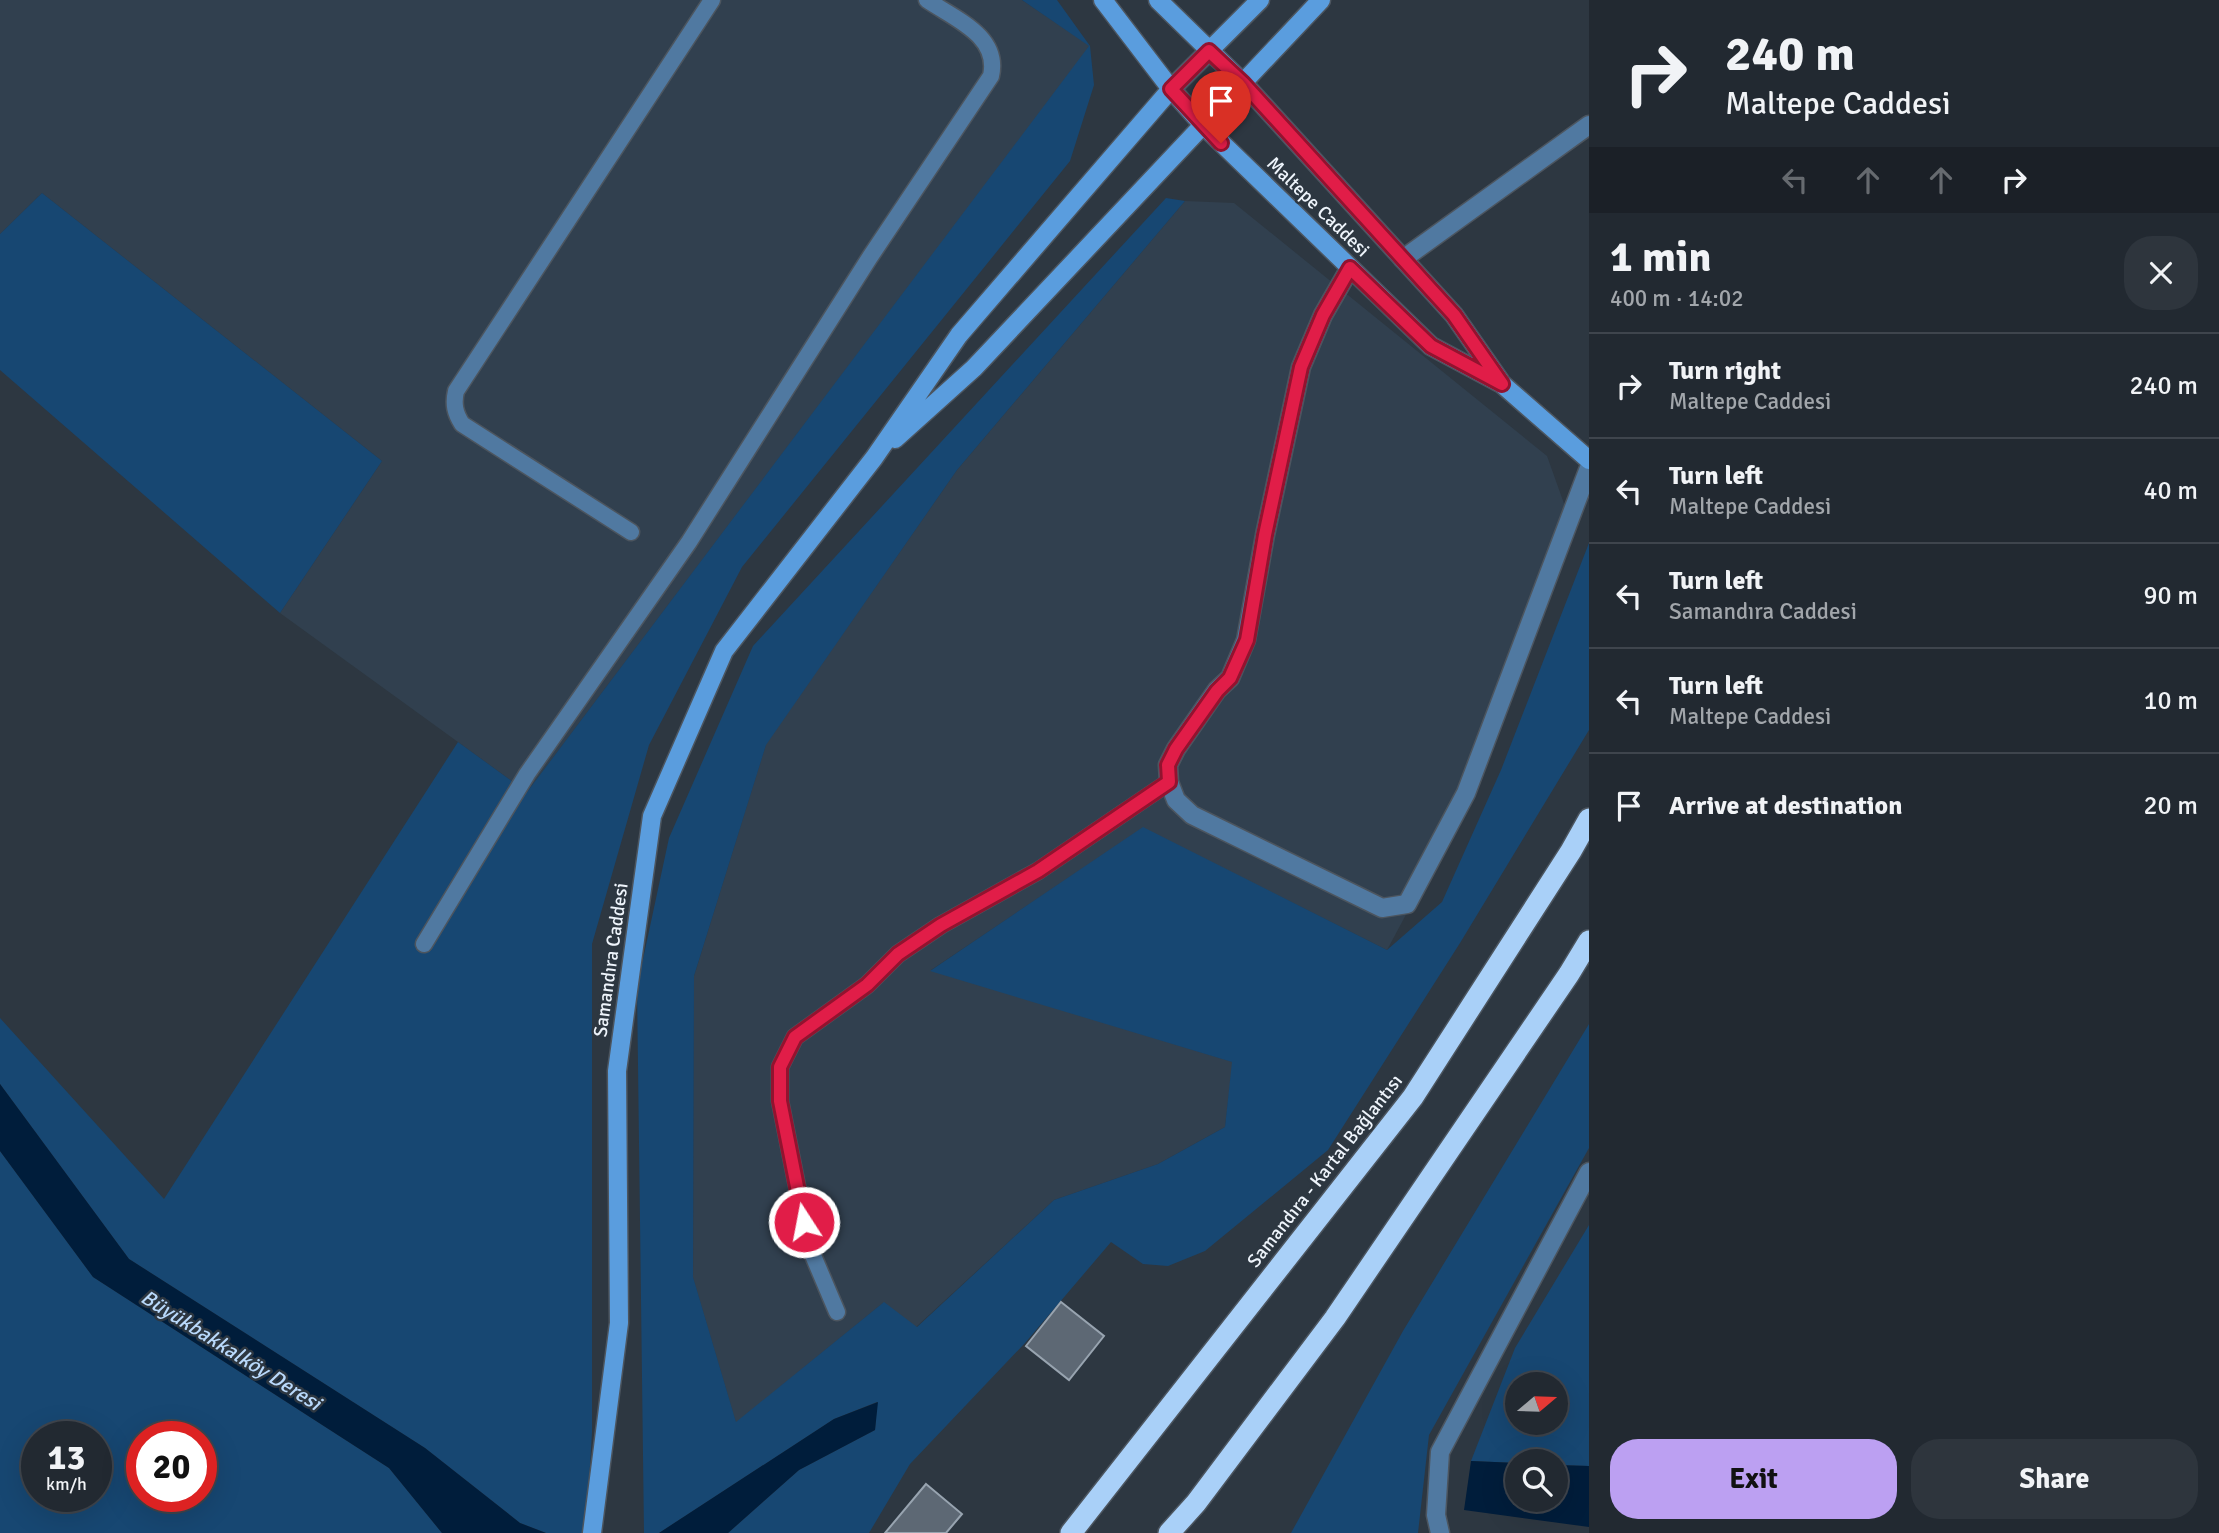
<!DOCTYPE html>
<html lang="en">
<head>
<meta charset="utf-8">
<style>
	:root { --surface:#222931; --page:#2e353d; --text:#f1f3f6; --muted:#a2a6ab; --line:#3f454d; --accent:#bca0f2 }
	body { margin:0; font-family:Signika,sans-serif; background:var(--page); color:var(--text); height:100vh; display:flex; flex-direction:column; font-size:26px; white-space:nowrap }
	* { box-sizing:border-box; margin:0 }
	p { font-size:23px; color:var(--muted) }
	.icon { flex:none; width:38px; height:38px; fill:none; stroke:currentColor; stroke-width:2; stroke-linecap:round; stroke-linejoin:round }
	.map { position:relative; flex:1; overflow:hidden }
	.side { display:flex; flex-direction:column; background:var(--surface); width:630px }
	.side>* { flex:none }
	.hud { background:#222931; color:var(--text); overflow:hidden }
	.needle { width:46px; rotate:71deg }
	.buttons { position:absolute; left:1505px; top:1372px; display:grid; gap:14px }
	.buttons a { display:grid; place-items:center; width:63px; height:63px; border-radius:50%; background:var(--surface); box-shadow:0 7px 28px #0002,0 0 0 2px var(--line); font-size:35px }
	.speed { position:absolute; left:21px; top:1421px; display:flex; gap:14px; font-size:35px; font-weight:700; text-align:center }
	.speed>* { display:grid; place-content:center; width:91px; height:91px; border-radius:50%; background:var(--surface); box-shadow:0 7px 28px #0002,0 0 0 2px var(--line); line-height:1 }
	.speed small { font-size:18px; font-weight:400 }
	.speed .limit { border:10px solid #d22; background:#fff; color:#111 }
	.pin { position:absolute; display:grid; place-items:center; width:60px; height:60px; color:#fff; margin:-72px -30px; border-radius:50% 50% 50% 0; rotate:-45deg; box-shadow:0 0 7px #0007 }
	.pin .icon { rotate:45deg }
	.me { position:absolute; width:77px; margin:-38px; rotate:349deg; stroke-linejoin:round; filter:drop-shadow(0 0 5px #0008) }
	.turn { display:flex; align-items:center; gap:24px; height:147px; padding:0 21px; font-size:32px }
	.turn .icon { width:91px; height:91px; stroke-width:2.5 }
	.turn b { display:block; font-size:49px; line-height:60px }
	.lanes { display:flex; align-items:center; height:66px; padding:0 21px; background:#0003; justify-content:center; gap:35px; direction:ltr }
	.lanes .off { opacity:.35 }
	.round { display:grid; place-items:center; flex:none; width:74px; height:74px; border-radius:28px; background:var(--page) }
	.head { display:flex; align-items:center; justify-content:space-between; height:119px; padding:0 21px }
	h1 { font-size:42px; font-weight:700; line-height:52px }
	.primary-button { display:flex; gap:14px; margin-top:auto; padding:14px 21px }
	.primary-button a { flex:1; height:80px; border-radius:28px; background:var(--accent); color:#111; font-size:28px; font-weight:700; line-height:80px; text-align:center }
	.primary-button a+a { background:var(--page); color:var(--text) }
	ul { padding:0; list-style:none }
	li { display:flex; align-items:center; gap:21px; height:105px; padding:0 21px; border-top:2px solid var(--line) }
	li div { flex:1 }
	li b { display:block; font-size:26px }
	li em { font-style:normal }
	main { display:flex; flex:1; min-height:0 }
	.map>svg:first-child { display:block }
	.built { fill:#31404f }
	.green { fill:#174772; fill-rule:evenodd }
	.water { fill:#001d3b }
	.building { fill:#5d6874; stroke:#98a4b0; stroke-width:2 }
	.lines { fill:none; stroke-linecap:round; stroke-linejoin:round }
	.lane-casing { stroke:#4c555f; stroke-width:19 }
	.street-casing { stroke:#4c555f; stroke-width:21 }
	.secondary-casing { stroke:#4c555f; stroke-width:21 }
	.highway-casing { stroke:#4c555f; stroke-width:24 }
	.lane { stroke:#5079a1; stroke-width:16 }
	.street { stroke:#5079a1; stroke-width:18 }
	.secondary { stroke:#5a9dde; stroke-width:18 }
	.highway { stroke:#a9d0f8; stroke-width:21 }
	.route-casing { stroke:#92132f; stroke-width:18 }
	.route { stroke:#e11d48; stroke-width:12 }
	.labels { text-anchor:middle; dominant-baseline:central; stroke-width:5; stroke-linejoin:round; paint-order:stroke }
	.street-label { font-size:19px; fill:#eef4fb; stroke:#2d3741 }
	.water-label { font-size:21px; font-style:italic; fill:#b9d9fb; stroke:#2d3741 }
</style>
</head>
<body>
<main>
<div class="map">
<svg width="1589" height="1533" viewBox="0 0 1589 1533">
	<rect width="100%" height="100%" fill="#2d3741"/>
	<path class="built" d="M 0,0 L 1022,0 L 1090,46 L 527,792 L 280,613 L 382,461 L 42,193 L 0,234 Z
		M 1185,201 L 1234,203 L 1547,456 L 1567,512 L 1476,784 L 1387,950 L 1143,828 L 931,970 L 1233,1062 L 1225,1127 L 1158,1164 L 1054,1200 L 916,1327 L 883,1303 L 736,1423 L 693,1278 L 694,976 L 766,744 L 957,470 Z"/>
	<path class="green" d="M 1022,0 L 1057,0 L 1090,46 L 1094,85 L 1070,161 L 742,567 L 649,745 L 592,944 L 592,1432 L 586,1533 L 546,1533 L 520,1523 L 425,1448 L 129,1259 L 0,1084 L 0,1018 L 164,1199 L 458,742 L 527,792 L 1089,46 Z
		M 42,193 L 382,461 L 280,613 L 0,370 L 0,234 Z
		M 1166,198 L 1185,201 L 957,470 L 766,745 L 694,976 L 693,1277 L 736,1422 L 884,1302 L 917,1327 L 1054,1200 L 1158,1164 L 1225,1127 L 1232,1062 L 930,971 L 1143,827 L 1387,950 L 1442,902 L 1501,770 L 1589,543 L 1589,730 L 1460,943 L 1328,1150 L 1205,1251 L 1168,1266 L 1143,1264 L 1111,1242 L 1025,1343 L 910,1464 L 869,1533 L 728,1533 L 799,1470 L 875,1430 L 877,1402 L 834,1419 L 659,1533 L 644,1533 L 637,987 L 669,838 L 753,646 Z
		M 1589,1024 L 1589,1148 L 1429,1435 L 1418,1533 L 1291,1533 L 1403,1331 Z
		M 0,1151 L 93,1277 L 389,1468 L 442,1533 L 0,1533 ZM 37,1437 L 96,1437 L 96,1496 L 37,1496 ZM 142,1437 L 201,1437 L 201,1496 L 142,1496 Z
		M 1589,1225 L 1589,1466 L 1556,1465 L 1556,1461 L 1517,1461 L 1517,1463 L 1471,1461 L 1515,1348 ZM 1517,1384 L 1556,1384 L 1556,1423 L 1517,1423 Z"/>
	<path class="water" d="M 0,1084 L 129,1259 L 425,1448 L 520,1523 L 546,1533 L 442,1533 L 389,1468 L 93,1277 L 0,1151 Z
		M 878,1402 L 875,1430 L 799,1470 L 728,1533 L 659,1533 L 834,1419 Z
		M 1471,1461 L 1517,1463 L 1517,1500 L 1556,1500 L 1556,1465 L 1589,1466 L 1589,1527 L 1464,1510 Z"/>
	<path class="building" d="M 1061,1302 L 1104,1336 L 1069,1380 L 1026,1346 Z
		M 926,1484 L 962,1514 L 946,1533 L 885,1533 Z"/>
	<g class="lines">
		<g class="lane-casing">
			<path id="lane" d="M 631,532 L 462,424 C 455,413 453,404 456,391 L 712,0
				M 424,944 L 527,774 L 689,542 L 870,257 L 991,76 C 1000,36 955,19 927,0
				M 837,1312 L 809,1246 L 780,1101 L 780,1067 L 795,1037 L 867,985 L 898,954 L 941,925 L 1038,871 L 1169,782"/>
		</g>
		<g class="street-casing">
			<path id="street" d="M 1403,259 L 1589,125
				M 1350,268 L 1323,315 L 1301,367 L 1265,535 L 1246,640 L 1230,678 L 1217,690 L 1176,749 L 1168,765 L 1169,782 L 1176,800 L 1192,815 L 1382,908 L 1407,904 L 1466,793 L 1589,468
				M 1440,1533 L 1436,1515 L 1440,1452 L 1589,1172"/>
		</g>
		<g class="secondary-casing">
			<path id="secondary" d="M 1103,0 L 1171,89 L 1203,125 L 1431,346 L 1502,384 L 1589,460
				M 1158,0 L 1243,83 L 1454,315 L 1500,381
				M 895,439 L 974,368 L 1321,0
				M 592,1533 L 619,1323 L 617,1071 L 652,816 L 724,651 L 874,458 L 959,335 L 1171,89 L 1260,0"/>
		</g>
		<g class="highway-casing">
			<path id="highway" d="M 1071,1533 L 1413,1097 L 1571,851 L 1589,819
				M 1169,1533 L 1196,1503 L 1335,1318 L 1569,974 L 1589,941"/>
		</g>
		<use href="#lane" class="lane"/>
		<use href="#street" class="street"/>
		<use href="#secondary" class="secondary"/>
		<use href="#highway" class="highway"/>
	</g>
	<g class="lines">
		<g class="route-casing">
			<path id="route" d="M 804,1222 L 780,1101 L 780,1067 L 795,1037 L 867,985 L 898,954 L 941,925 L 1038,871 L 1169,782 L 1168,765 L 1176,749 L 1217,691 L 1230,678 L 1247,640 L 1265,535 L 1301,367 L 1323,315 L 1350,268 L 1431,346 L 1502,384 L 1454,315 L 1243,83 L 1209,51 L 1171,89 L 1221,143"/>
		</g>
		<use href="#route" class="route"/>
	</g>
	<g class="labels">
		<g class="street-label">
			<text transform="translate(1318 207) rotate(44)">Maltepe Caddesi</text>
			<text transform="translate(611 960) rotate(-82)">Samandıra Caddesi</text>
			<text transform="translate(1325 1171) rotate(-52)">Samandıra - Kartal Bağlantısı</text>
		</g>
		<g class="water-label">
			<text transform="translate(231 1350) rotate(32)">Büyükbakkalköy Deresi</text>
		</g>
	</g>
</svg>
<div class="buttons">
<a><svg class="needle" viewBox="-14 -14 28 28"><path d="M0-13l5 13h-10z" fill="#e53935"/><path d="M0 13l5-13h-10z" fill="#a2a6ab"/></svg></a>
<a><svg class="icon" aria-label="search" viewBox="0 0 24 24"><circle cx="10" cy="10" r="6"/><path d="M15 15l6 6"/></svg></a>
</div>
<div class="speed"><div>13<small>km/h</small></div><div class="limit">20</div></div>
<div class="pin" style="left:1221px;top:143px;background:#d93025"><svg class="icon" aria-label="arrive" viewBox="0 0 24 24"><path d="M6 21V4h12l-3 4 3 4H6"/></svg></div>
<svg class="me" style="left:804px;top:1222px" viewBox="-20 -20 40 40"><circle r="17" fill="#e11d48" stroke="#fff" stroke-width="3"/><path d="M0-11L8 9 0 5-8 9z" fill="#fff"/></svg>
</div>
<section class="side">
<div class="hud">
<div class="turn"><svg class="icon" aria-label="right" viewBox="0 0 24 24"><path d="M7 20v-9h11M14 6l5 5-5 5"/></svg><div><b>240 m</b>Maltepe Caddesi</div></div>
<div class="lanes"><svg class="icon off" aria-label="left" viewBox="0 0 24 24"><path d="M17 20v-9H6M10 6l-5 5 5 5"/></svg><svg class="icon off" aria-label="ahead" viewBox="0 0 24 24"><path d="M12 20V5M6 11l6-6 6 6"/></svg><svg class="icon off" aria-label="ahead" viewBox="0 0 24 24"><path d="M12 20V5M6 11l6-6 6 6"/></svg><svg class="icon" aria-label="right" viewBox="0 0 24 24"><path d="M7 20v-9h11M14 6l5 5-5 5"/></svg></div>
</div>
<div class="head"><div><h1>1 min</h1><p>400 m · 14:02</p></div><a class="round"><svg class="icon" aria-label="close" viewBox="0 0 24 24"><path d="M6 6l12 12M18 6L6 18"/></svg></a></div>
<ul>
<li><svg class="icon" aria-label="right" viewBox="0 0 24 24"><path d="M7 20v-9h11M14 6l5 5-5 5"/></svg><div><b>Turn right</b><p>Maltepe Caddesi</p></div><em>240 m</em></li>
<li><svg class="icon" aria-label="left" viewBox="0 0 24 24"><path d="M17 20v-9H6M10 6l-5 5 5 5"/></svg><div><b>Turn left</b><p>Maltepe Caddesi</p></div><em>40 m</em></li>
<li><svg class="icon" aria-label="left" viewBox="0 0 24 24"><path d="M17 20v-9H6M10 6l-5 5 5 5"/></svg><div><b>Turn left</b><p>Samandıra Caddesi</p></div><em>90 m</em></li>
<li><svg class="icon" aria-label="left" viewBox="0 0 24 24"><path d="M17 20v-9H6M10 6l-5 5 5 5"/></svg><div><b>Turn left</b><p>Maltepe Caddesi</p></div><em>10 m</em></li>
<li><svg class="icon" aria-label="arrive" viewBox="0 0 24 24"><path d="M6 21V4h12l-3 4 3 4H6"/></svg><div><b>Arrive at destination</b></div><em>20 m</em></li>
</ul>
<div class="primary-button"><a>Exit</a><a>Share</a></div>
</section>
</main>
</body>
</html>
